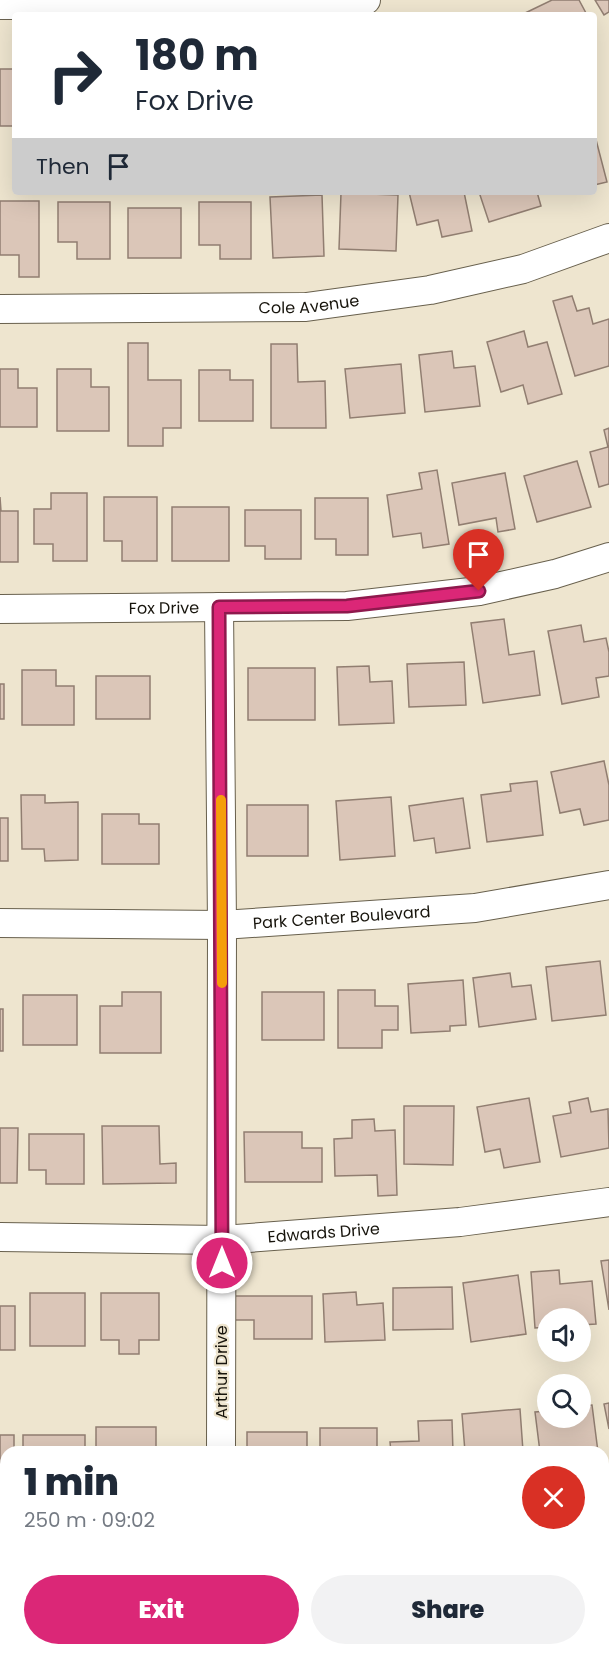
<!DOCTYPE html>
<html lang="en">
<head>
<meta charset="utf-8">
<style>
	:root { --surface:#fff; --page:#f2f2f3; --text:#1f2937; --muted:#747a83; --accent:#db2777 }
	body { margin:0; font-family:Poppins,sans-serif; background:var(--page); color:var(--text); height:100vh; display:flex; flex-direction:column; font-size:22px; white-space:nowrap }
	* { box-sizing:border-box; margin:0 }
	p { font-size:20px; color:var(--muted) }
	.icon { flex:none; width:33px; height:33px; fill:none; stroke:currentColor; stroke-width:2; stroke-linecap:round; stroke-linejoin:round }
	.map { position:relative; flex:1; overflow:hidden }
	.drawer { position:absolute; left:0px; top:1446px; width:609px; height:210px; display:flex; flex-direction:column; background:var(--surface); border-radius:18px 18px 0 0; box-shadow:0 6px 24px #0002 }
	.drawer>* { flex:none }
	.banner { position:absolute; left:12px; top:12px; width:585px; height:183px; border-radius:6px; box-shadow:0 6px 24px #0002; background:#fff; color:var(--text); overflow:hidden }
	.fabs { position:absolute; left:537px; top:1308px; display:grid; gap:12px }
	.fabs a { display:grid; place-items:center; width:54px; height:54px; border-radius:50%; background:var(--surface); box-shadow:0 6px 24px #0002; font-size:30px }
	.pin { position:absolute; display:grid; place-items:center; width:51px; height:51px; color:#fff; margin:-62px -26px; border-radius:50% 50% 50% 0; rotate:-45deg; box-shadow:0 0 6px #0007 }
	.pin .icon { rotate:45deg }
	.me { position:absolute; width:66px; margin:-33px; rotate:0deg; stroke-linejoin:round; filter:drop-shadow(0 0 4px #0008) }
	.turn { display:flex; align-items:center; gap:21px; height:126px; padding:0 24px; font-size:27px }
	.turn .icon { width:78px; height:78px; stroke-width:2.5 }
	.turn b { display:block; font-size:42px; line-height:51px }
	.then { display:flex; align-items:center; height:57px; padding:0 24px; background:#0003; gap:12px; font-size:22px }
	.round { display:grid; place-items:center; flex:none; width:63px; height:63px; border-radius:32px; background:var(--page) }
	.head { display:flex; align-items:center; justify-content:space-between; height:102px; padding:0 24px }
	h1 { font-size:36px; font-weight:800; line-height:45px }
	.cta { display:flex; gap:12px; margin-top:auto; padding:12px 24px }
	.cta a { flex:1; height:69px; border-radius:36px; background:var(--accent); color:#fff; font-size:24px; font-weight:800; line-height:69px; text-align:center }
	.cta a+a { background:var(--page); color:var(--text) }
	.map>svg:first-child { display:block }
	.building { fill:#dbc6b8; stroke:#917e71; stroke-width:1.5 }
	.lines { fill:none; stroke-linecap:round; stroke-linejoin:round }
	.minor-casing { stroke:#68604d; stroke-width:30 }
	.minor { stroke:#fff; stroke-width:28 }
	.route-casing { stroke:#8e194d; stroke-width:15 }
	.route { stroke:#db2777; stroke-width:10 }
	.slow { stroke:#f59e0b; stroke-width:10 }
	.labels { text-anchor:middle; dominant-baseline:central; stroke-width:4.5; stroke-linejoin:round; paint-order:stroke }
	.street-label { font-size:16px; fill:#17140c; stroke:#eee5cf }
</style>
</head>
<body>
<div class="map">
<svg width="609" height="1656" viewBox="0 0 609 1656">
	<rect width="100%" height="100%" fill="#eee5cf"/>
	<path class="building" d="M 552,0 L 579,0 L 587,15 L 521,15 Z
		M 595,0 L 609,0 L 609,12 L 604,15 Z
		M 0,69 L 15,69 L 15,126 L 0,126 Z
		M 594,132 L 607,182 L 594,185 Z
		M 409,192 L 464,192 L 472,231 L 442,237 L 438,220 L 417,225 Z
		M 479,192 L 537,192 L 541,206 L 489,222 Z
		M 341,193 L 398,195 L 396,251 L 339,249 Z
		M 322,195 L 324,256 L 273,258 L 270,197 Z
		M 0,201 L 39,201 L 39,277 L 19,277 L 19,255 L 0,255 Z
		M 58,202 L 110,202 L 110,259 L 77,259 L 77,242 L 58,242 Z
		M 199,202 L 251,202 L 251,259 L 220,259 L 220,245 L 199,245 Z
		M 128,208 L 181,208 L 181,258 L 128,258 Z
		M 572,296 L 577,311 L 589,308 L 593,324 L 609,319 L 609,366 L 575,376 L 553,301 Z
		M 524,331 L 528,347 L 547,342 L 562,394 L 528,404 L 523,385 L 501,392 L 487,342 Z
		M 128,343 L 148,343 L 148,380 L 181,380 L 181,428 L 163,428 L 163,446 L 128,446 Z
		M 271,344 L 297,344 L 298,382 L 325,381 L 326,428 L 271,428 Z
		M 452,351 L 454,368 L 475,366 L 480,406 L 425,412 L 419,355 Z
		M 401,364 L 405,413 L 350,418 L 345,369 Z
		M 0,369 L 18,369 L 18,388 L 37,388 L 37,427 L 0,427 Z
		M 57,369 L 91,369 L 91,387 L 109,387 L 109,431 L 57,431 Z
		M 199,370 L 230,370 L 230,380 L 253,380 L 253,421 L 199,421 Z
		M 609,428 L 609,484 L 599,487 L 590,452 L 608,447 L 604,430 Z
		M 577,461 L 591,507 L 537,522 L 524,476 Z
		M 437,470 L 449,544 L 423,548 L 421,533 L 393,537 L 387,495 L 422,489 L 419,473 Z
		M 505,473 L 515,529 L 498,532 L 496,518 L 459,525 L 452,483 Z
		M 51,493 L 87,493 L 87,561 L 53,561 L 53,544 L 34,544 L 34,509 L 51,509 Z
		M 0,497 L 1,511 L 18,511 L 18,562 L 0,562 Z
		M 104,497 L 157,497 L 157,561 L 122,561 L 122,541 L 104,541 Z
		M 315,498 L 368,498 L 368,555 L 336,555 L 336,539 L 315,539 Z
		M 172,507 L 229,507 L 229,561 L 172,561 Z
		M 245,510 L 301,510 L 301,559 L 265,559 L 265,546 L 245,546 Z
		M 504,619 L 509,655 L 534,651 L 540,695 L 483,703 L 471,623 Z
		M 581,625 L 584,642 L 606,638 L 609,652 L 609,676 L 596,678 L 599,697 L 562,704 L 548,631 Z
		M 464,662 L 466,705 L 409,707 L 407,664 Z
		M 369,666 L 370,682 L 392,681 L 394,723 L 339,725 L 337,667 Z
		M 248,668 L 315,668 L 315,720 L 248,720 Z
		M 22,670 L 56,670 L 56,686 L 74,686 L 74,725 L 22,725 Z
		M 96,676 L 150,676 L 150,719 L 96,719 Z
		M 0,684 L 4,684 L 4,719 L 0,719 Z
		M 604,761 L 609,785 L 609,820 L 584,825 L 580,809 L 560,813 L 551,772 Z
		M 537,781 L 543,835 L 487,842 L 481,795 L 511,791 L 510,784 Z
		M 21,795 L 45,795 L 45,803 L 78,802 L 78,860 L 45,861 L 44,849 L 22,849 Z
		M 391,797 L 395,856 L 340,860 L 336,801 Z
		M 463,798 L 470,848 L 436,853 L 434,838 L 414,841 L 409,806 Z
		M 247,805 L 308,805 L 308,856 L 247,856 Z
		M 102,814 L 139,814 L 139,824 L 159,824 L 159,864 L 102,864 Z
		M 0,818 L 8,818 L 8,861 L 0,861 Z
		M 600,961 L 606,1015 L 552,1021 L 546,967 Z
		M 510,973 L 512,987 L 531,985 L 536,1019 L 479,1027 L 473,978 Z
		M 463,980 L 466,1025 L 450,1026 L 450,1031 L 411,1033 L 408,984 Z
		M 338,990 L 375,990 L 375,1006 L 398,1006 L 398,1030 L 382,1030 L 382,1048 L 338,1048 Z
		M 122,992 L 161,992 L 161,1053 L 100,1053 L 100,1006 L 122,1006 Z
		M 262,992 L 324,992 L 324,1040 L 262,1040 Z
		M 23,995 L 77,995 L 77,1045 L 23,1045 Z
		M 0,1009 L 3,1009 L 3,1051 L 0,1051 Z
		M 529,1098 L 540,1162 L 504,1168 L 500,1149 L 485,1152 L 477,1107 Z
		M 588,1098 L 591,1112 L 608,1109 L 609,1148 L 561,1157 L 553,1116 L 571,1113 L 569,1102 Z
		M 404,1106 L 454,1106 L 453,1165 L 404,1164 Z
		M 374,1119 L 375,1131 L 395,1130 L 397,1195 L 378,1196 L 377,1175 L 335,1176 L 334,1139 L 352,1138 L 352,1120 Z
		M 102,1126 L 159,1126 L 160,1164 L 176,1163 L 176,1183 L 103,1184 Z
		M 0,1128 L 18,1128 L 17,1183 L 0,1183 Z
		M 244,1132 L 302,1132 L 302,1148 L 322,1148 L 322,1182 L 245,1182 Z
		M 29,1134 L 84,1134 L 84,1184 L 46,1184 L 46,1170 L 29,1170 Z
		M 609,1260 L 609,1310 L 601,1261 Z
		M 559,1270 L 560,1284 L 592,1281 L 596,1324 L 580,1325 L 580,1318 L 548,1318 L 548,1327 L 535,1328 L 531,1272 Z
		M 518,1275 L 526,1334 L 471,1342 L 463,1283 Z
		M 452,1287 L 453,1329 L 393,1330 L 393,1288 Z
		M 356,1292 L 357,1305 L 383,1303 L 385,1340 L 325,1342 L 323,1294 Z
		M 30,1293 L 85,1293 L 85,1346 L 30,1346 Z
		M 101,1293 L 159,1293 L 159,1340 L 139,1340 L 139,1354 L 119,1354 L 119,1340 L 101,1340 Z
		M 230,1296 L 312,1296 L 312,1339 L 254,1339 L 254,1320 L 230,1320 Z
		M 0,1306 L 15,1306 L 15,1350 L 0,1350 Z
		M 609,1403 L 609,1429 L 604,1404 Z
		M 592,1405 L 598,1452 L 540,1452 L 535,1412 L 548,1411 L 548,1418 L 580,1418 L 580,1406 Z
		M 520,1409 L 523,1451 L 465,1452 L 462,1414 Z
		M 452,1420 L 453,1452 L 391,1452 L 390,1442 L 419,1441 L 418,1421 Z
		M 96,1427 L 156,1427 L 156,1452 L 96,1452 Z
		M 320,1428 L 377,1428 L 377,1452 L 320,1452 Z
		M 247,1432 L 307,1432 L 307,1452 L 247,1452 Z
		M 0,1435 L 14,1435 L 14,1452 L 6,1452 L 6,1507 L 0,1507 Z
		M 23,1435 L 85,1435 L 85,1452 L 23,1452 Z
		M 603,1568 L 609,1568 L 609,1628 L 603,1628 Z
		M 0,1588 L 1,1603 L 6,1603 L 6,1650 L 17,1650 L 17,1654 L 0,1654 Z
		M 71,1650 L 108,1650 L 108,1655 L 71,1655 Z
		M 125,1650 L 180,1650 L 180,1656 L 125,1656 Z"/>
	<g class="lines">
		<g class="minor-casing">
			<g id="minor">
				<path d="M 0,5 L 157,5 L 366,0"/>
				<path id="s1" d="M 0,309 L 306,307 L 430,290 L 523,269 L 609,238"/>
				<path d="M 219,607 L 222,925 L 221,1452"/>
				<path id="s2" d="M 0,609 L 347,606 L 479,591 L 555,574 L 609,557"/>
				<path id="s3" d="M 0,923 L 222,925 L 475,908 L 609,885"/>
				<path id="s4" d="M 0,1237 L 222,1240 L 460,1222 L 609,1202"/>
				<path d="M 603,1505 L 609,1504"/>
				<path d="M 0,1533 L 6,1533"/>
			</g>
		</g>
		<use href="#minor" class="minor"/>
	</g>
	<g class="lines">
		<g class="route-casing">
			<path id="route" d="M 222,1263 L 219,607 L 347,606 L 479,591"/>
		</g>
		<use href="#route" class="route"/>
		<path class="slow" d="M 221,800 L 222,983"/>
	</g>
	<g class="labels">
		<g class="street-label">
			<text stroke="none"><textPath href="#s1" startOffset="309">Cole Avenue</textPath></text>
			<text stroke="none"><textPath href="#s2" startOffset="164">Fox Drive</textPath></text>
			<text stroke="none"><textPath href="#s3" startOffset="342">Park Center Boulevard</textPath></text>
			<text stroke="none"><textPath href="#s4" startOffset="324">Edwards Drive</textPath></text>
			<text transform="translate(221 1372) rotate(-90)">Arthur Drive</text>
		</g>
	</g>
</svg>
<div class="fabs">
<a><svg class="icon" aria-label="sound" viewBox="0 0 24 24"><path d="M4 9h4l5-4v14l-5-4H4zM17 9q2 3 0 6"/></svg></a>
<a><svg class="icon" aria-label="search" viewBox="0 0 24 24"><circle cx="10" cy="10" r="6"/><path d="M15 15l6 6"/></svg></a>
</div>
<div class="pin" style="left:479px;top:591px;background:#d93025"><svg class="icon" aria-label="arrive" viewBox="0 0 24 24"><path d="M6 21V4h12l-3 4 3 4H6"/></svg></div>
<svg class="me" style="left:222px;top:1263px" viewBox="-20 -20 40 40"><circle r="17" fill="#db2777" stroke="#fff" stroke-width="3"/><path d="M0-11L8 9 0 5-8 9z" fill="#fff"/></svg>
<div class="banner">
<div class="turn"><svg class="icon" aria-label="right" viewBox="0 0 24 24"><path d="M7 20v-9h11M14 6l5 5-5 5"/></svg><div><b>180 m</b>Fox Drive</div></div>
<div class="then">Then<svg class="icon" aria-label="arrive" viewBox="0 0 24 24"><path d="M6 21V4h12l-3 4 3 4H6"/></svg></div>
</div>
<section class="drawer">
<div class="head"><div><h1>1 min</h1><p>250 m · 09:02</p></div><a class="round" style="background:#d93025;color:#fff"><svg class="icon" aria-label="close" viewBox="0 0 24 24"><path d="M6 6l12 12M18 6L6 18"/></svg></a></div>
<div class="cta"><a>Exit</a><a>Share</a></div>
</section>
</div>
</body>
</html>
